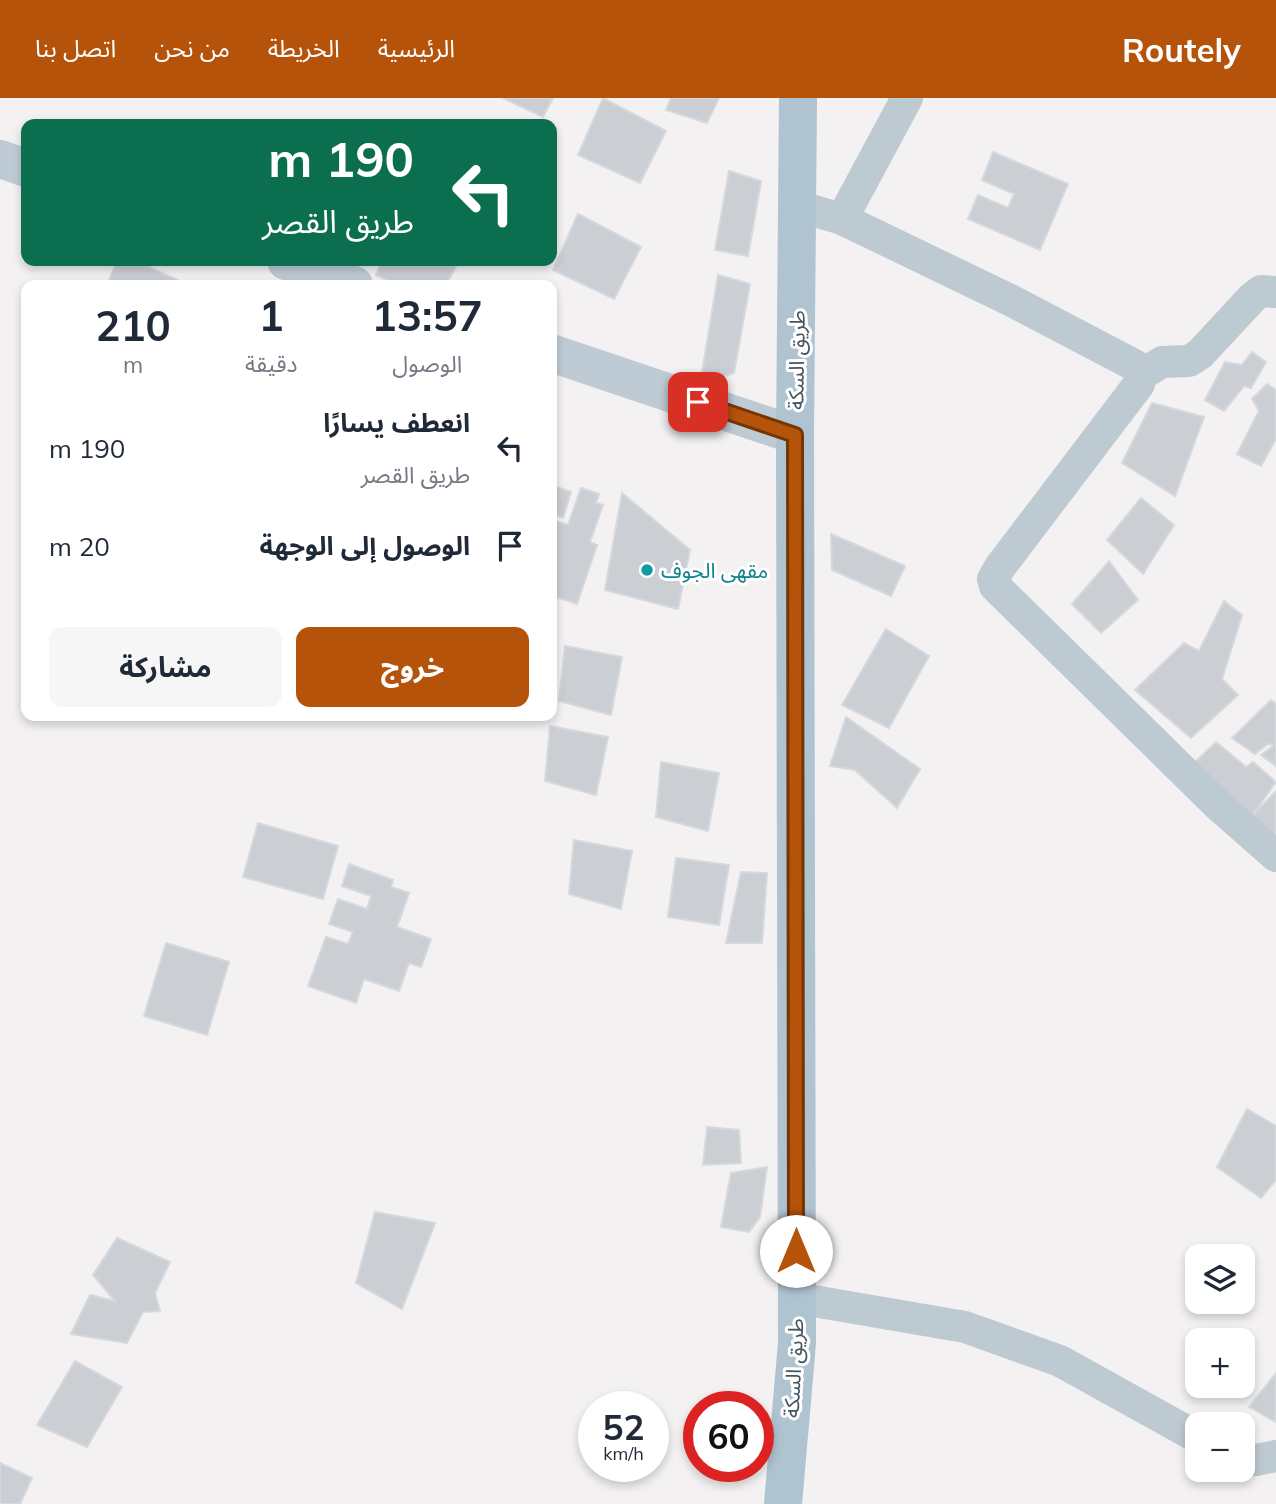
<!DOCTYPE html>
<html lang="ar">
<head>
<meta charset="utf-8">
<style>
	:root { --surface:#fff; --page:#f6f6f7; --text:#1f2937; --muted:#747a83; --accent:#b45309 }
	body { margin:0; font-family:Mulish,"Noto Sans Arabic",sans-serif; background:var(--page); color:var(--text); direction:rtl; height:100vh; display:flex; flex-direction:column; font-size:26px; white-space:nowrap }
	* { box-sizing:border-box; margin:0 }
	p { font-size:23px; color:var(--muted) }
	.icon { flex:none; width:38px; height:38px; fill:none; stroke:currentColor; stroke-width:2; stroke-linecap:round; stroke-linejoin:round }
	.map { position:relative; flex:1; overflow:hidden; direction:ltr }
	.panel { position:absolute; left:21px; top:182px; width:536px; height:441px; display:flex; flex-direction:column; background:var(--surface); border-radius:14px; box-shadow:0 4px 10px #0003; direction:rtl }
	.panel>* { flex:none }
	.top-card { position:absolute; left:21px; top:21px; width:536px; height:147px; border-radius:14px; box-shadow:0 4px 10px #0003; direction:rtl; background:#0b6e4f; color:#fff; overflow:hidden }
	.fabs { position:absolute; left:1185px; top:1146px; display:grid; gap:14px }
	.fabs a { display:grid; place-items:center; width:70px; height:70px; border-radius:14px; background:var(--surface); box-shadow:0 4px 10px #0003; font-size:35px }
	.speed { position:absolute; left:578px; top:1293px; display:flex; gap:14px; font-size:35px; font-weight:700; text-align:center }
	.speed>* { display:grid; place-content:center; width:91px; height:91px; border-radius:50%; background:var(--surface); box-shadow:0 4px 10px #0003; line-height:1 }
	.speed small { font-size:18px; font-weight:400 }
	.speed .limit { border:10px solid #d22; background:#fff; color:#111 }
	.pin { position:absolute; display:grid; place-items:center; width:60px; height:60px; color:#fff; margin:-30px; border-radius:14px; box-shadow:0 4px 10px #0006 }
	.me { position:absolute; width:77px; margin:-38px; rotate:0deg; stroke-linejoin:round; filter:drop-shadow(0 0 5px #0008) }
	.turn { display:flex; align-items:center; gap:24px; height:147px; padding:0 28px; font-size:32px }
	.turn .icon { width:91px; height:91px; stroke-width:2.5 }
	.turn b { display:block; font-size:49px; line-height:60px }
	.eta { display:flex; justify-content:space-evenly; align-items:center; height:119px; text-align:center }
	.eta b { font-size:42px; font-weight:700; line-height:49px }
	.button { display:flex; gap:14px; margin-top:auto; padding:14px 28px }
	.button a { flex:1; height:80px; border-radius:14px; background:var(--accent); color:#fff; font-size:28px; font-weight:700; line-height:80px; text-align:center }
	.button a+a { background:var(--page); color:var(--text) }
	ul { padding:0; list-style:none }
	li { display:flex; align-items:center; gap:21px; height:98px; padding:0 28px }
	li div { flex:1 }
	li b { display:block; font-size:26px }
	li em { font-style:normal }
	header { display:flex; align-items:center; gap:42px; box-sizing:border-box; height:98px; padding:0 35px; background:var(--accent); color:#fff }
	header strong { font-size:33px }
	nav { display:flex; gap:38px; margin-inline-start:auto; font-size:24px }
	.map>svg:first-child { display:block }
	.building { fill:#cbcfd4; stroke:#d5d8dd; stroke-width:2 }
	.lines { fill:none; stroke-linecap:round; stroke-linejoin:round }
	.street { stroke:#becad1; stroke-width:32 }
	.secondary { stroke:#becbd5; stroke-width:38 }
	.primary { stroke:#afc3d1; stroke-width:38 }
	.route-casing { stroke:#753606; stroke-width:18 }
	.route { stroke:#b45309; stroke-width:12 }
	.culture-dot { fill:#0f9aa8; stroke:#fff; stroke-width:2.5 }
	.labels { text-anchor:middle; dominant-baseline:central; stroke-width:6; stroke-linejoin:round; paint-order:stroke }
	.street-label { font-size:21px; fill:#475760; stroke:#fff }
	.culture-label { font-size:21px; fill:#0d838f; stroke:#fff; text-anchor:start }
</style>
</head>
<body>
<header>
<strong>Routely</strong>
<nav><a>الرئيسية</a><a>الخريطة</a><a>من نحن</a><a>اتصل بنا</a></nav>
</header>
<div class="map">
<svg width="1276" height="1406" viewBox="0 0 1276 1406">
	<rect width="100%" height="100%" fill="#f3f1f1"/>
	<path class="building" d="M 503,0 L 553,0 L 543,19 Z
		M 603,0 L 666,33 L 640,85 L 578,57 Z
		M 671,0 L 719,0 L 707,25 L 666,12 Z
		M 993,54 L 1068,86 L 1040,152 L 968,121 L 978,97 L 1008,110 L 1014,96 L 982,82 Z
		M 729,73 L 761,83 L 748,158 L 715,152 Z
		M 578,116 L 641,149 L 614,201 L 553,172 Z
		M 117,163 L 137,164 L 178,182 L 176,187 L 107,187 Z
		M 382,163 L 459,163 L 446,187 L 397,187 L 376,177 Z
		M 718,177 L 750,186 L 734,275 L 700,287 Z
		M 1252,254 L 1266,264 L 1251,290 L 1244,288 L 1224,313 L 1205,302 L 1225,264 L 1242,267 Z
		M 1267,286 L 1276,292 L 1276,341 L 1261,368 L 1237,356 L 1259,313 L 1252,301 Z
		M 1152,305 L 1204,319 L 1175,398 L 1122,365 Z
		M 551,387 L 571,394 L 563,420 L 551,415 Z
		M 581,390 L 599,396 L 596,405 L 603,407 L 590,444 L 597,447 L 577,506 L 551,497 L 551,435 L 555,423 L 568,427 Z
		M 622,395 L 690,452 L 678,511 L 605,492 Z
		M 1141,400 L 1174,427 L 1143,476 L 1107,442 Z
		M 831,436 L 905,468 L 891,498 L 832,472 Z
		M 1109,463 L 1138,502 L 1101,535 L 1072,506 Z
		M 1224,503 L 1242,517 L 1222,581 L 1238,597 L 1191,640 L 1135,592 L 1184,545 L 1199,553 Z
		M 886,531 L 929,558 L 889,630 L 842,607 Z
		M 565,548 L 622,559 L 611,617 L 559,603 Z
		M 1271,602 L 1276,606 L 1276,668 L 1261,657 L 1273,648 L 1269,645 L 1255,656 L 1232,640 Z
		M 846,619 L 920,671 L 897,710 L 855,672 L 830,668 Z
		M 550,628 L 608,639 L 596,697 L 545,683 Z
		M 1216,644 L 1246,669 L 1253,664 L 1276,684 L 1251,719 L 1195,664 Z
		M 661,664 L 719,675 L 708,733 L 656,719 Z
		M 1276,693 L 1276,742 L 1251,719 Z
		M 258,725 L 338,748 L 323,801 L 243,779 Z
		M 574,742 L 632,753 L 621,811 L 569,796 Z
		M 676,760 L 729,767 L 719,827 L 668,819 Z
		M 349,766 L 393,782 L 391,789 L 409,795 L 397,829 L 431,841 L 421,869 L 409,865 L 399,893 L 364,881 L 356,905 L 308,888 L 326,839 L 348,846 L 353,834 L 329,826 L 338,801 L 367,811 L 371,798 L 342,788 Z
		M 741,774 L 767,775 L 762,845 L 726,845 Z
		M 166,845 L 229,864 L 207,937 L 144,918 Z
		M 1247,1011 L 1276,1028 L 1276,1082 L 1261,1100 L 1217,1069 Z
		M 707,1029 L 739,1032 L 741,1065 L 703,1067 Z
		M 767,1069 L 760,1119 L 749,1134 L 721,1129 L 731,1075 Z
		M 375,1114 L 435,1125 L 402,1211 L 356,1185 Z
		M 117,1140 L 170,1164 L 155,1195 L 160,1213 L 143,1214 L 127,1245 L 71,1236 L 90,1197 L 115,1203 L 93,1177 Z
		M 75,1263 L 122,1289 L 87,1349 L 37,1327 Z
		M 1276,1275 L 1276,1324 L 1249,1309 Z
		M 0,1365 L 32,1380 L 20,1406 L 0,1406 Z"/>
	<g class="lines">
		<path class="street" d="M 797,108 L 842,121 L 1010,202 L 1136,268 L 1141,277 L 1139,286 L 1000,469 L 993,481 L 995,488 L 1219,708 L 1276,758
			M 842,121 L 907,0
			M 1141,277 L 1162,264 L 1189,263 L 1200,256 L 1253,199 L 1261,193 L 1276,194
			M 796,1200 L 965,1229 L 1060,1263 L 1197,1339
			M 1242,1359 L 1256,1362 L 1276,1358"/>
		<path class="secondary" d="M 0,61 L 26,70
			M 286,163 L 354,187
			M 551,255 L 795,337"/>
		<path class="primary" d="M 783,1406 L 797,1245 L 795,337 L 798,0"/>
	</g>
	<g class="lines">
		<g class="route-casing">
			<path id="route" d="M 698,304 L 795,337 L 796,1153"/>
		</g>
		<use href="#route" class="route"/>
	</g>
	<circle class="culture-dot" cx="647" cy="472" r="7"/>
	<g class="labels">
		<g class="street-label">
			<text transform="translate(796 262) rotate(-89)">طريق السكة</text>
			<text transform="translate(793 1270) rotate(-87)">طريق السكة</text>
		</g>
		<g class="culture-label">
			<text x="661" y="472">مقهى الجوف</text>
		</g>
	</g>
</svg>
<div class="fabs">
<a><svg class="icon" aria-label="layers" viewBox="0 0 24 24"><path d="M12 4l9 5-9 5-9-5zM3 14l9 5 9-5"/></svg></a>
<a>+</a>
<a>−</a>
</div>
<div class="speed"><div>52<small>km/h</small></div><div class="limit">60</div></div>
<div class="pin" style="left:698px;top:304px;background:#d93025"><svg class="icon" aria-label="arrive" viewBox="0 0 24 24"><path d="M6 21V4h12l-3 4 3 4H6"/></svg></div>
<svg class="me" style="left:796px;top:1153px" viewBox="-20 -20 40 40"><circle r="19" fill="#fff"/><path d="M0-13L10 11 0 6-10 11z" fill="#b45309"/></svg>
<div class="top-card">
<div class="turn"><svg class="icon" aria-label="left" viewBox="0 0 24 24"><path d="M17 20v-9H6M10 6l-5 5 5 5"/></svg><div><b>190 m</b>طريق القصر</div></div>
</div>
<section class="panel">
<div class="eta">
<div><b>13:57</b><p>الوصول</p></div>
<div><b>1</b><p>دقيقة</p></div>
<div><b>210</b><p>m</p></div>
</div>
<ul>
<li><svg class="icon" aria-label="left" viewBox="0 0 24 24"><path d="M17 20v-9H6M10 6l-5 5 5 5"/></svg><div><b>انعطف يسارًا</b><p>طريق القصر</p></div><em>190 m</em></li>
<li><svg class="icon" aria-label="arrive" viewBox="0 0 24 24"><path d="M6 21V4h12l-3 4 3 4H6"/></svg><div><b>الوصول إلى الوجهة</b></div><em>20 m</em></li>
</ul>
<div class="button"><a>خروج</a><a>مشاركة</a></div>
</section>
</div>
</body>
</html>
